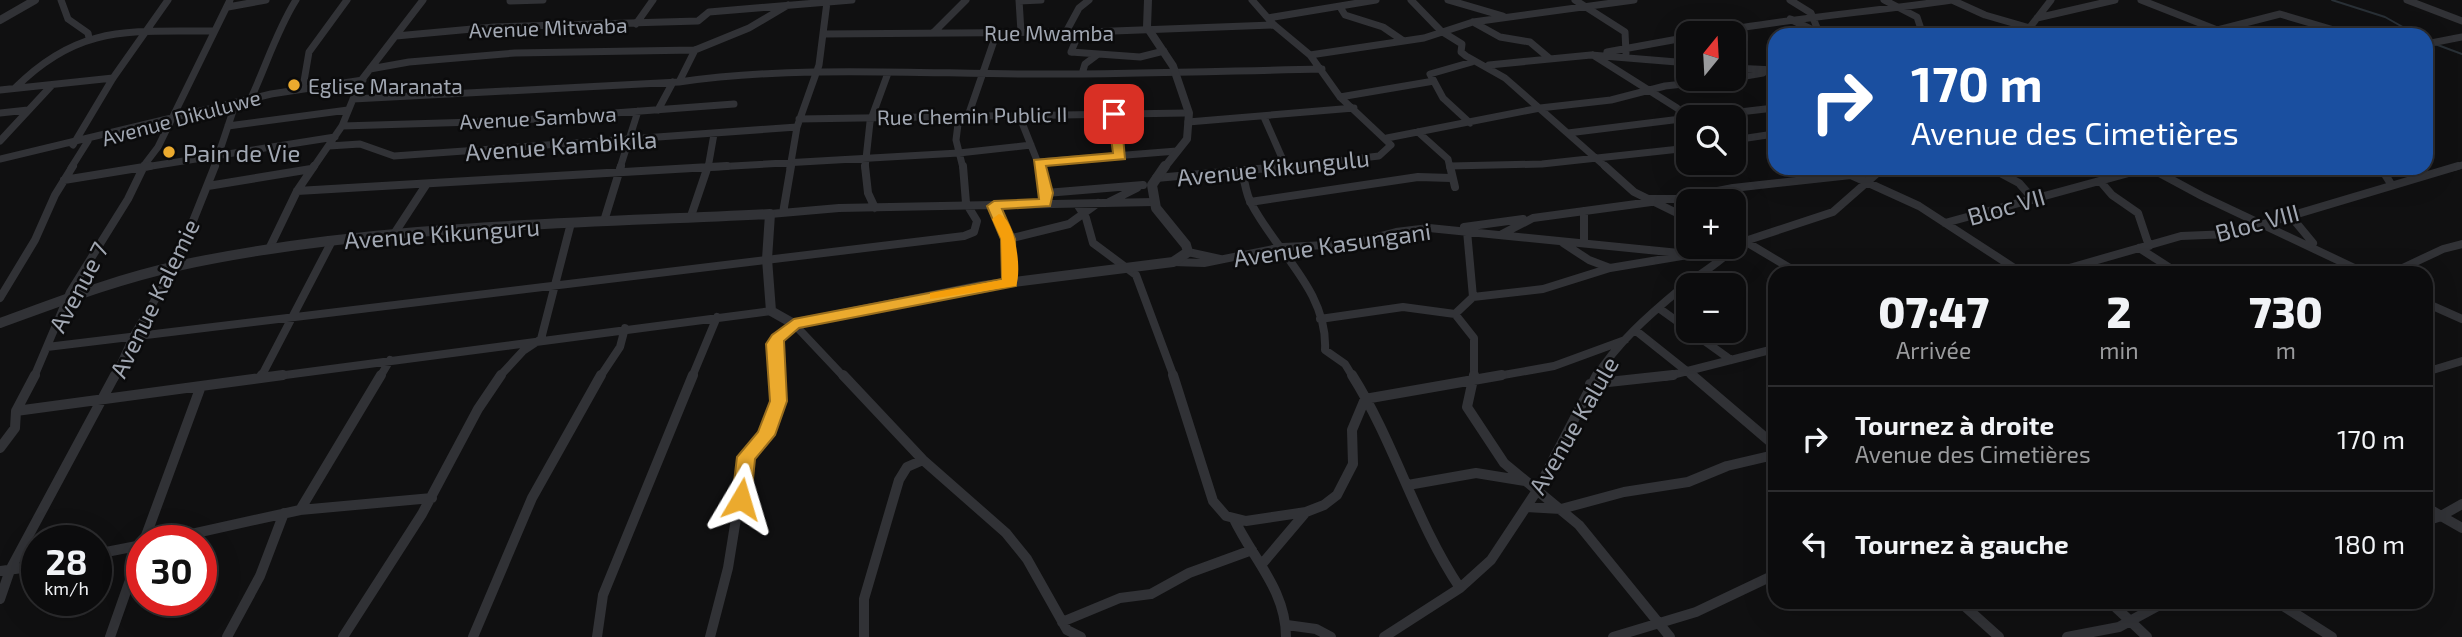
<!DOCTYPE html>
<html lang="fr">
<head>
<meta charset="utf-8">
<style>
	:root { --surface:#0c0c0d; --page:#1a1a1b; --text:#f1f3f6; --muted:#9a9b9d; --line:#2c2c2e }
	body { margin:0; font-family:"Exo 2",sans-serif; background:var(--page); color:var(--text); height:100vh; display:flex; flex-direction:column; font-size:26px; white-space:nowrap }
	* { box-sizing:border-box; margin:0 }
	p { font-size:23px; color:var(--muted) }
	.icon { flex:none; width:38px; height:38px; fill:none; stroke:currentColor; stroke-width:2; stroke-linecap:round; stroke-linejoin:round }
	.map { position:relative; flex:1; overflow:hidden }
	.details { position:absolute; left:1768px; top:266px; width:665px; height:343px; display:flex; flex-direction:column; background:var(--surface); border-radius:21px; box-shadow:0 7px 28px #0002,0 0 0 2px var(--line) }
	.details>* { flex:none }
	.banner { position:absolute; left:1768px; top:28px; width:665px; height:147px; border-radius:21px; box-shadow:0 7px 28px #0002,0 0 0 2px var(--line); background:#1a4fa0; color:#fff; overflow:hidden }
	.needle { width:46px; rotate:18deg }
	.fabs { position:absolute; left:1676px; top:21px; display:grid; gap:14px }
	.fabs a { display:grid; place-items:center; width:70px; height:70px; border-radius:14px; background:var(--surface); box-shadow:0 7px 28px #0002,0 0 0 2px var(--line); font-size:35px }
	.speed { position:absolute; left:21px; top:525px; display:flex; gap:14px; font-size:35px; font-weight:700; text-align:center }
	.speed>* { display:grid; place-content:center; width:91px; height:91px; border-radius:50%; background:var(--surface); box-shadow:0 7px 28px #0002,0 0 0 2px var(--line); line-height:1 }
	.speed small { font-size:18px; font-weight:400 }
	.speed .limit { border:10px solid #d22; background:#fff; color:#111 }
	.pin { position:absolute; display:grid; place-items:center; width:60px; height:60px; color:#fff; margin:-30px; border-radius:14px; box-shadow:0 4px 10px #0006 }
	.me { position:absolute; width:77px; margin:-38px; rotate:7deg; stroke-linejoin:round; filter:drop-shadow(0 0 5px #0008) }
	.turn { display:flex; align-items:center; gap:24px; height:147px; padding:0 28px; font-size:32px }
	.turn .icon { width:91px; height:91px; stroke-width:2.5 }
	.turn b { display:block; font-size:49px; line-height:60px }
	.eta { display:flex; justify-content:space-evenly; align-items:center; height:119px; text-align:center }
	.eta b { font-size:42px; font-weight:800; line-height:49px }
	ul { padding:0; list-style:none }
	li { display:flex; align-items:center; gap:21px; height:105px; padding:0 28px; border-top:2px solid var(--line) }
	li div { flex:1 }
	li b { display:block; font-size:26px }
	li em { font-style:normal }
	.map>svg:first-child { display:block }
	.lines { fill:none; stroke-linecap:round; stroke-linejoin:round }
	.stream { stroke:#293036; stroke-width:2 }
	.minor-far2 { stroke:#313236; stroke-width:7 }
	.minor-far1 { stroke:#313236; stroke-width:8 }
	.minor { stroke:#313236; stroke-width:10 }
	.tertiary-far1 { stroke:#313236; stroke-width:8 }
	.tertiary { stroke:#313236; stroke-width:10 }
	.route { fill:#ebaa2e; stroke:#996e1e; stroke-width:2 }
	.slow { fill:#f59e0b }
	.poi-dot { fill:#ebaa2e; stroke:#0b0b0c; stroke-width:2.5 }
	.labels { text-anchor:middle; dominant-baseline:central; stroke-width:5; stroke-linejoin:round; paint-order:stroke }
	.far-street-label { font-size:21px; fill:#a1a7b2; stroke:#0b0b0c }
	.far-poi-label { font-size:21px; fill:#a1a7b2; stroke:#0b0b0c; text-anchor:start }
	.street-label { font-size:24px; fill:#a1a7b2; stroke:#0b0b0c }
	.poi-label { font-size:24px; fill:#a1a7b2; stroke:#0b0b0c; text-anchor:start }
</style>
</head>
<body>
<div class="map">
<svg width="2462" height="637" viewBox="0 0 2462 637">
	<rect width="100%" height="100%" fill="#101011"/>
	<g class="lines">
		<path class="stream" d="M 2332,0 L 2385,17 L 2417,35
			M 2435,44 L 2462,54"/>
		<path class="minor-far2" d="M 61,0 L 68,19 L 88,33 L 89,38
			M 1019,0 L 1021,32
			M 1252,0 L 1274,25 L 1310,55 L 1340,97 L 1391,145 L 1379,156 L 1276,168
			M 1411,0 L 1441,31 L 1462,44 L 1461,52 L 1466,56 L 1505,78 L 1607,168
			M 1448,0 L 1503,16
			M 1575,0 L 1625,32 L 1626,53
			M 1790,0 L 1811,13 L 1820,35
			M 1884,0 L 1917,17 L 1923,35
			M 1952,0 L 1985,15 L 2030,28
			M 2141,0 L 2230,35
			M 2407,0 L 2462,21
			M 510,1 L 543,0
			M 1019,1 L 1041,0
			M 228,7 L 266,0
			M 1340,7 L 1345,15 L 1383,27 L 1402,40
			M 1268,18 L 1376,0
			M 2037,18 L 2115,0
			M 1790,19 L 1817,32
			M 1473,22 L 1500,37 L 1530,42 L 1549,58
			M 636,24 L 653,0
			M 934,32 L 966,0
			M 1066,32 L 1079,8 L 1089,0
			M 1710,33 C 1790,18 1871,12 1952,0
			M 824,34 L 1087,32 L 1274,25
			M 2024,35 L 2051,0
			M 2198,35 L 2280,14 L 2334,30 L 2366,35
			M 396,36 L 494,27 L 698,21 L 709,12 L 852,0
			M 2426,44 L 2462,37
			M 1071,52 L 1140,57 L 1164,51
			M 1071,52 L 1076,40 L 1086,33
			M 1607,52 L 1689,37
			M 1310,55 L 1424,38 L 1473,22 L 1634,0
			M 1593,55 L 1677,108 L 1688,120
			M 1489,65 L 1591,55 L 1689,63
			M 1734,68 L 1774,70
			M 370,69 L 409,62 L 515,53 L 695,50 L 749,28 L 788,5
			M 1082,74 L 1085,64 L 1097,55
			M 1734,78 L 1763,73
			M 679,82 C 791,66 906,73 1019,74 C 1120,75 1221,71 1322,69
			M 303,87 L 309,52 L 347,0
			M 15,88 C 80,23 130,32 214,31
			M 0,90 L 113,78
			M 1340,97 L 1434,81
			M 251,98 C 266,66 277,30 296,0
			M 353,99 L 679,82 L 695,50
			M 658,110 L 673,82
			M 0,113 L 28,110
			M 1114,114 L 1120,156
			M 1019,115 L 1040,168
			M 959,116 L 956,140 L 963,168
			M 968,116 L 997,32
			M 1264,117 L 1286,167
			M 1697,117 L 1774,108
			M 799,119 L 1186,113
			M 1188,122 L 1354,108
			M 1470,123 L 1443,98 L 1430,74 L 1472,62
			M 228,126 L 348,110
			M 342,126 L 508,121 L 734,104
			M 1418,132 L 1448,159 L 1450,168
			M 1568,133 L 1689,118
			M 1387,138 L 1540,108 L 1611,100 L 1665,86 L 1730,79
			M 1734,140 L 1774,134
			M 0,141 L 52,85
			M 73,145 L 113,78 L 168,0
			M 329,146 L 360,144 L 394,156 L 797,127
			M 0,159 L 271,94 L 363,80
			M 1038,162 L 1177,151
			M 1450,166 L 1542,164 L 1689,148
			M 71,168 L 88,141
			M 139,168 L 335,137
			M 142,168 L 158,147 L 230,0
			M 214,168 L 236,102
			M 313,168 L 342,126 L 360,82 L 423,0
			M 620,168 L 638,111
			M 697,168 L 959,153 L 1031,145
			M 708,168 L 714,134
			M 790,168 L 797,127 L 819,65 L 827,2
			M 865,168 L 870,122 L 888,73
			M 2452,168 L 2462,165"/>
		<path class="minor-far1" d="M 865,166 L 868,193 L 875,208
			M 1040,166 L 1047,196
			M 1450,166 L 1455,187
			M 1605,166 L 1634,192 L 1689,219
			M 1991,168 L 2019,183 L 2034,200
			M 2150,168 L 2202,196 L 2365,273
			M 2381,168 L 2391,184
			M 1242,172 C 1245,182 1246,194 1251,203 C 1276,252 1328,291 1325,350 L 1345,364 L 1353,377
			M 1156,178 L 1291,166
			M 64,180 L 150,166
			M 2100,181 L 2112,195 L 2138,213 L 2149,246
			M 208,186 L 311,169
			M 297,191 L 727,166
			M 1046,193 L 1143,185
			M 1649,199 L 1677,199 L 1733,188 L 1851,175 L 1919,206 L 2022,273
			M 1109,202 L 1137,188
			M 1250,202 L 1418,177 L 1451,178
			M 1077,204 L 1086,218 L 1093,243 L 1136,275 L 1174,377
			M 994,206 L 1008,239 L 1010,283
			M 1584,211 L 1584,242
			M 783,213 L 791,166
			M 770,214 L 839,208 L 1154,202
			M 2289,214 L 2313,243
			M 691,216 L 708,166
			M 604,221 L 621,166
			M 1945,223 L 2147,168
			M 1464,227 L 1523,219
			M 394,234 L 426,185
			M 1502,234 L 1533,218 L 1651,202
			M 1008,239 L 1069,224 L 1098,203
			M 1743,240 L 1798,273
			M 1563,243 L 1589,260 L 1610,268 L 1736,247
			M 2139,248 L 2178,273
			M 269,249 L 297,191 L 314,166
			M 1188,252 L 1220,259
			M 1173,262 L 1204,263 L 1283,247 L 1350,244 L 1396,232 L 1429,228 L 1689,254
			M 2052,273 L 2181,236 L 2230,234 L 2458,166
			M 2392,273 L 2443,249 L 2462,244
			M 1473,297 L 1543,289 L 1610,268
			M 0,298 L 35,240 L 55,195 L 73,166
			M 2426,303 L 2462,319
			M 1660,309 L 1731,360
			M 1455,314 L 1474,338 L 1474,377
			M 1320,319 L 1403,307 L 1455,314 L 1473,297 L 1467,231
			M 1635,330 L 1694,377
			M 47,347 L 964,236 L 974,232 L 977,221 L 966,203 L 963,166
			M 2426,372 L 2462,361
			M 34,377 L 70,292 L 128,199 L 144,166
			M 115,377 L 134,335 L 175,266 L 215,166
			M 261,377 L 332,241
			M 270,377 L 771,311
			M 380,377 L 390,360
			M 499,377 L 523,351 L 541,339 L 571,223
			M 600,377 L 620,347 L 625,328
			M 692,377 L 717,317
			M 777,377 L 775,344 L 794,324 L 844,377
			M 1492,377 L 1554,366 L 1625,340
			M 1596,377 C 1616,344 1649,315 1679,290 C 1699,274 1722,262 1739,243 L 1833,212 L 1883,168
			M 1664,377 L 1774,349"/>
		<path class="minor" d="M 843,375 L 923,460 L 1006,533 L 1027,559 L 1067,630 L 1081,637
			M 1173,375 L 1213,501 L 1226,516 L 1246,521 L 1306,512 L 1324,505 L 1337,495 L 1353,464 L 1352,430 L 1365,399 L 1502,375
			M 1352,375 C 1395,443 1415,521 1460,588
			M 1474,375 L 1467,407 L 1504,463 L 1579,525 L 1670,637
			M 1692,375 L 1774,445
			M 260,378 L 262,375
			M 1590,384 L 1673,375
			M 201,386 L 283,375
			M 16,411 L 35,375
			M 16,411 L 201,386 L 144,541
			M 0,448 L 15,428 L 16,411
			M 1408,485 L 1476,473 L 1525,481
			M 1526,507 L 1561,509 L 1624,492 L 1688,482 L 1727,466 L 1774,455
			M 2426,507 L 2441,516 L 2462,504
			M 300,510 L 381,375
			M 1234,519 C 1253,559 1286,590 1286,637
			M 2426,521 L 2441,516 L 2462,528
			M 160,541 L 300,510 L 432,498
			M 96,554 L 142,545
			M 1262,564 L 1306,512
			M 0,571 L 37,566
			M 0,599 L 10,570 L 115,375
			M 1960,602 L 1999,637
			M 2110,602 L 2147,637
			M 2277,602 L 2332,637
			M 1062,622 L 1120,598 L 1151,594 L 1189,573 L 1252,550
			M 1287,625 L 1316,629 L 1331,637
			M 110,637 L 142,546
			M 227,637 L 260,576 L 284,513
			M 343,637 L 422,514 L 478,409 L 501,375
			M 473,637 L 532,498 L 601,375
			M 597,637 L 603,595 L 693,375
			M 710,637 L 728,568 L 746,457 L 767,434 L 779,401 L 777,375
			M 864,637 L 864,599 L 899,480 L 907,467 L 923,460
			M 1384,637 L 1460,588 L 1491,560 L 1538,489 L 1597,375
			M 1613,637 L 1696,612 L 1774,575
			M 2067,637 L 2119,627 L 2165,602"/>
		<path class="tertiary-far1" d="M 1148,0 L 1147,27 L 1173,66 L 1189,113 L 1187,139 L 1164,168
			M 0,20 L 35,0"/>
		<path class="tertiary" d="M 0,323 C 58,302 117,279 177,266 C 371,224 573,224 770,214 L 767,259 L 771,311 L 794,324 L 982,286 L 1173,262 L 1188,252 L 1186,245 L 1156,208 L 1152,185 L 1165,166"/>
	</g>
	<path class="route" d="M 1114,110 L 1121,114 L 1125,159 L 1046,166 L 1053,193 L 1050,206 L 1002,209 L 1015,239 L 1016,286 L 799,328 L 784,341 L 787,401 L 775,435 L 755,459 L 751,499 L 741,506 L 735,504 L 732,499 L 737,457 L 758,432 L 770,401 L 766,344 L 772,335 L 794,319 L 1002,279 L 1001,239 L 987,206 L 994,201 L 1039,199 L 1034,160 L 1113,153 L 1108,114 Z"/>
	<path class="slow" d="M 999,214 C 1016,219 1022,272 1016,286 L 930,299 L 930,293 L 1002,280 L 1001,239 L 992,219 Z"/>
	<g class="poi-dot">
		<circle cx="294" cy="85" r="7"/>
		<circle cx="169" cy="152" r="7"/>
	</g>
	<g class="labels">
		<g class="far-street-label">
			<text transform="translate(548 27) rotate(-2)">Avenue Mitwaba</text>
			<text x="1049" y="32">Rue Mwamba</text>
			<text transform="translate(972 115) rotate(-1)">Rue Chemin Public II</text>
			<text transform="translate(181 117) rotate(-15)">Avenue Dikuluwe</text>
			<text transform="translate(538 117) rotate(-3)">Avenue Sambwa</text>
		</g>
		<g class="far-poi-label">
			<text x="308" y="85">Eglise Maranata</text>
		</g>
		<g class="street-label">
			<text transform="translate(561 145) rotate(-4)">Avenue Kambikila</text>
			<text transform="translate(1273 167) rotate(-6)">Avenue Kikungulu</text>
			<text transform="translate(2006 206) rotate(-16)">Bloc VII</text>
			<text transform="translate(2257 222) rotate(-15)">Bloc VIII</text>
			<text transform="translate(442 233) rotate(-4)">Avenue Kikunguru</text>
			<text transform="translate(1332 244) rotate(-8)">Avenue Kasungani</text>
			<text transform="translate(78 287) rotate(-62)">Avenue 7</text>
			<text transform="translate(154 298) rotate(-64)">Avenue Kalemie</text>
			<text transform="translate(1573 425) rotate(-60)">Avenue Kalule</text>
		</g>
		<g class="poi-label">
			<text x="183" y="152">Pain de Vie</text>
		</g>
	</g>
</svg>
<div class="fabs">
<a><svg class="needle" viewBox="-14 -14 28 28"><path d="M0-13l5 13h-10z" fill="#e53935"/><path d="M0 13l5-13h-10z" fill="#9a9b9d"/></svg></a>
<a><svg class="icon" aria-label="search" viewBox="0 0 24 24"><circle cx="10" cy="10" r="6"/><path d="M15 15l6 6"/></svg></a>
<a>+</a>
<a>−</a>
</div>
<div class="speed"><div>28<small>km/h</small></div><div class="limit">30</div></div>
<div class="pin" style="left:1114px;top:114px;background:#d93025"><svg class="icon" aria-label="arrive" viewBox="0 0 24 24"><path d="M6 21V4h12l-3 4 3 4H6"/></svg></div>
<svg class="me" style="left:741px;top:499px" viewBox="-20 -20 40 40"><path d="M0-17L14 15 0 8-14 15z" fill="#ebaa2e" stroke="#fff" stroke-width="4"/></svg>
<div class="banner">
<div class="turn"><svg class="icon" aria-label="right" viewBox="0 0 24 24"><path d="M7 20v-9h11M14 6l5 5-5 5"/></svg><div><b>170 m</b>Avenue des Cimetières</div></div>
</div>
<section class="details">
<div class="eta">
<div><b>07:47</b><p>Arrivée</p></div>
<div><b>2</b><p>min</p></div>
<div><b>730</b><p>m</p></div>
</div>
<ul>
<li><svg class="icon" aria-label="right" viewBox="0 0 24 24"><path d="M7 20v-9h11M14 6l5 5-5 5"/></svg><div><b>Tournez à droite</b><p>Avenue des Cimetières</p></div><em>170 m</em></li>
<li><svg class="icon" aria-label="left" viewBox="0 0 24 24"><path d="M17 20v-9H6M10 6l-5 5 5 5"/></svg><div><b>Tournez à gauche</b></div><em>180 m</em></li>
</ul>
</section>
</div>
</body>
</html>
